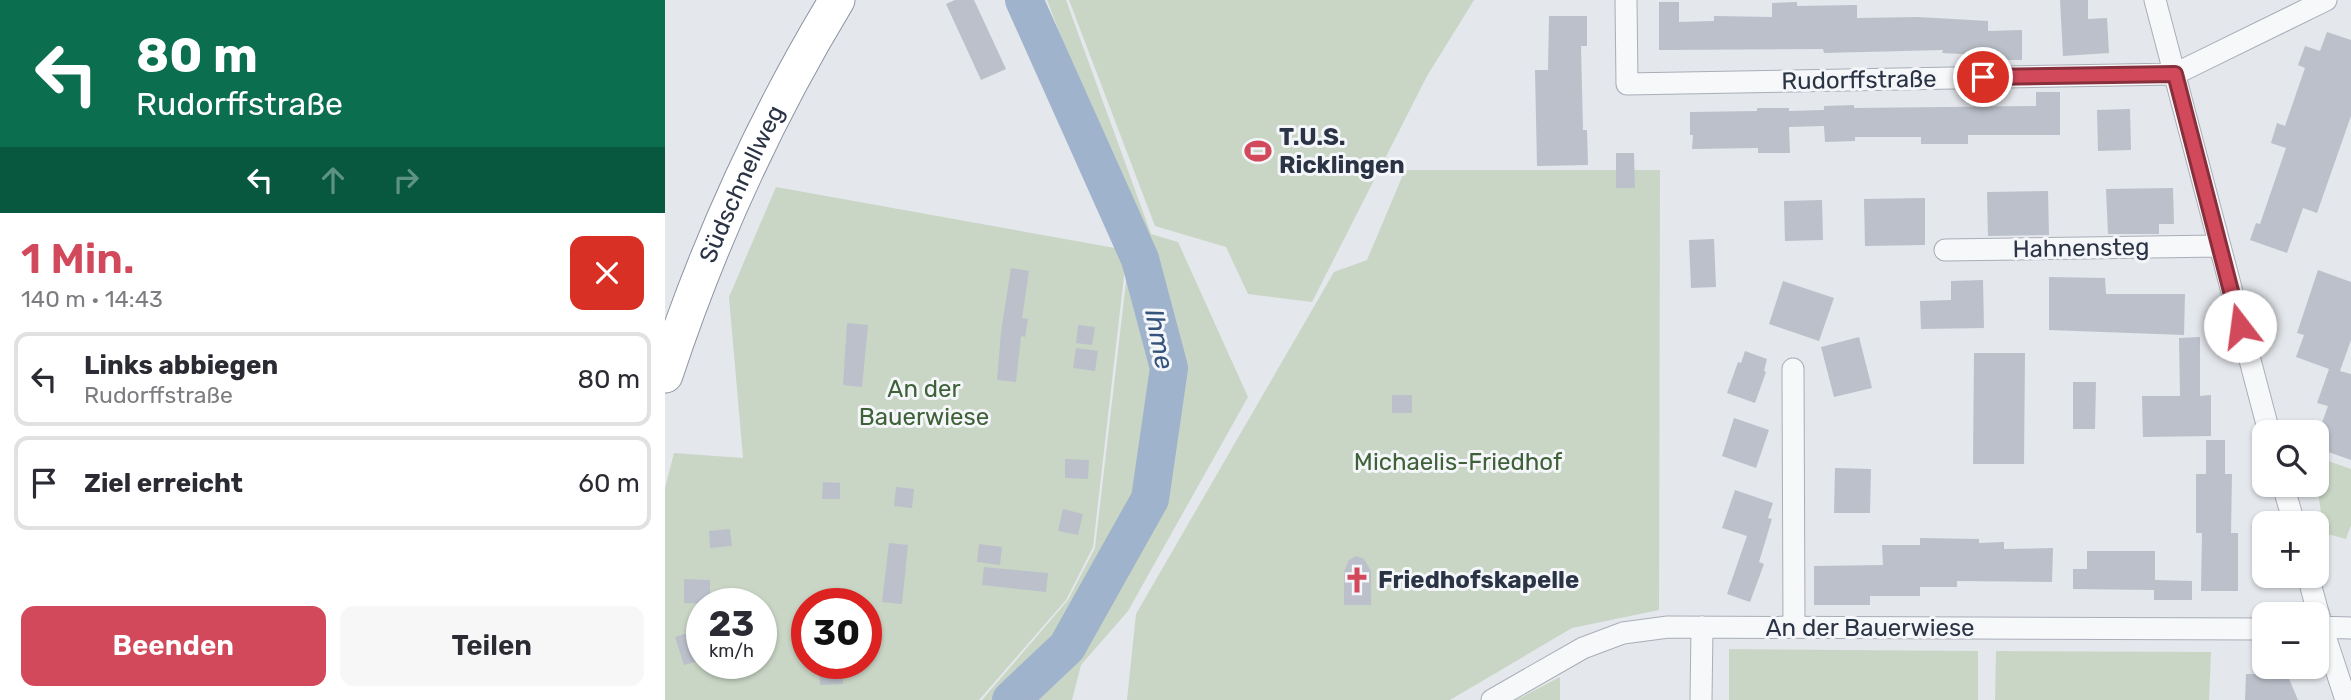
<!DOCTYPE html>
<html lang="de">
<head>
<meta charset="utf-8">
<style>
	:root { --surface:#fff; --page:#f7f7f7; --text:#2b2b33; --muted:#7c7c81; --line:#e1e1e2; --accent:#d1495b }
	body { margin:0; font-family:Rubik,sans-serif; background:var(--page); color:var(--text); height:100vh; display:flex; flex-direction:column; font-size:26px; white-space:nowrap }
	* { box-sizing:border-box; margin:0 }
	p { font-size:23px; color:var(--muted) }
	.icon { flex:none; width:38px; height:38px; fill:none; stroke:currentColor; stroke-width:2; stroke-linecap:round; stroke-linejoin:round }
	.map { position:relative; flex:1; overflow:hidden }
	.sheet { display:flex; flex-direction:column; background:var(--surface); width:665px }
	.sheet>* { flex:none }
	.banner { background:#0b6e4f; color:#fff; overflow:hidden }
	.buttons { position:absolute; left:1587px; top:420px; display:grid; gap:14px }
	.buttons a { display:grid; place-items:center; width:77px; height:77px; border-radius:14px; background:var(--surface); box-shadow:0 2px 5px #0004; font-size:35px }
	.speed { position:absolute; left:21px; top:588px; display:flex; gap:14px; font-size:35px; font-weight:700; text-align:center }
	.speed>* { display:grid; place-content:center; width:91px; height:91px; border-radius:50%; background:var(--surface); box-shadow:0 2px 5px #0004; line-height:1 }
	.speed small { font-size:18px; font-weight:400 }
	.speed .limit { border:10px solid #d22; background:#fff; color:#111 }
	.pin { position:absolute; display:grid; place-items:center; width:60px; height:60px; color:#fff; margin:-30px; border:4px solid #fff; border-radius:50%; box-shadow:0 2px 7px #0007 }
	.me { position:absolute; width:77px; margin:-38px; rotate:345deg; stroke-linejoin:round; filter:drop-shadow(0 0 5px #0008) }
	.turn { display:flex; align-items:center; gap:24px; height:147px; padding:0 21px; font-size:32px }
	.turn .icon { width:91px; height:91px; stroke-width:2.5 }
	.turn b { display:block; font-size:49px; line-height:60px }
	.lanes { display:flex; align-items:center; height:66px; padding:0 21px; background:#0003; justify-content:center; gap:35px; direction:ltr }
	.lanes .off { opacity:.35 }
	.round { display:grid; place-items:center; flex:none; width:74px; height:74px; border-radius:14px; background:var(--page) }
	.head { display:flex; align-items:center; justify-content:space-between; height:119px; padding:0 21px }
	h1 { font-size:42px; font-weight:600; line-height:52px; color:var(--accent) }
	.button { display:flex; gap:14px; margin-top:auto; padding:14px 21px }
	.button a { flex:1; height:80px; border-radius:14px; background:var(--accent); color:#fff; font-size:28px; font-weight:600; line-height:80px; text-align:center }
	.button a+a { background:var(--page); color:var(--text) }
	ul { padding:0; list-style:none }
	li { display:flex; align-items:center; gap:21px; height:94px; margin:0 14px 10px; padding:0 7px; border:4px solid var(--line); border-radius:14px }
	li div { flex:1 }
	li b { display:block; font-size:26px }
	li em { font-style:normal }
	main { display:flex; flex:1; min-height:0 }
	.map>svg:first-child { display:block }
	.green { fill:#c9d6c5; fill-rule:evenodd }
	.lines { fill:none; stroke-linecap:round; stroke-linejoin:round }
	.river { stroke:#9fb4cc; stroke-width:38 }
	.building { fill:#bbc0ca }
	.minor-casing { stroke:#a9aeb7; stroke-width:23 }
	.trunk-casing { stroke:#8b94a3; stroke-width:37 }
	.minor { stroke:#f7f8fa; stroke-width:21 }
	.trunk { stroke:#fff; stroke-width:35 }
	.route-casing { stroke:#882f3b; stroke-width:18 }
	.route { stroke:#d1495b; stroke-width:12 }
	.labels { text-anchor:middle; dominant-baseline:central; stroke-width:6; stroke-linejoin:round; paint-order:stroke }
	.street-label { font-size:24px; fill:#2b3445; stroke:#f4f6f9 }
	.poi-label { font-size:24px; font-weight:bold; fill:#2b3445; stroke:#f4f6f9; text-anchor:start }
	.park-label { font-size:24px; fill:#3f6138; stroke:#f4f6f9 }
	.water-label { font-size:26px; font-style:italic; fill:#34527a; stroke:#f4f6f9 }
</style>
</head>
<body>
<main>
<section class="sheet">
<div class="banner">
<div class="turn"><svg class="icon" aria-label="left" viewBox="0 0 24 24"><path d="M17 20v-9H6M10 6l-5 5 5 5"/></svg><div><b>80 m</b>Rudorffstraße</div></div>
<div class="lanes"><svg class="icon" aria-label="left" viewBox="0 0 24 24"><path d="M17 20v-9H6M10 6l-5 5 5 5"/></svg><svg class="icon off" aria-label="ahead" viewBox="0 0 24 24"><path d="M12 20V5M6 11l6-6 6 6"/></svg><svg class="icon off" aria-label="right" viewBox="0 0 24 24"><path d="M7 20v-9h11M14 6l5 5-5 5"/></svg></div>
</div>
<div class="head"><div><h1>1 Min.</h1><p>140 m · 14:43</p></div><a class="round" style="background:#d93025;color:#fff"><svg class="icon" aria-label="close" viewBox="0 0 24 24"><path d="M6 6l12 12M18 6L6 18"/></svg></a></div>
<ul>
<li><svg class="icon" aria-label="left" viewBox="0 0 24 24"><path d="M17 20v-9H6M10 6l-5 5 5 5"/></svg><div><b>Links abbiegen</b><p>Rudorffstraße</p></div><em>80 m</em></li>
<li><svg class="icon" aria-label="arrive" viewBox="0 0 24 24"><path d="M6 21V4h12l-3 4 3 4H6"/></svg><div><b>Ziel erreicht</b></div><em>60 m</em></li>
</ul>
<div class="button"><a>Beenden</a><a>Teilen</a></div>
</section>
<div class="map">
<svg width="1686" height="700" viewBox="0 0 1686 700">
	<rect width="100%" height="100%" fill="#e4e7ec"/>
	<path class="green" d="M 382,0 L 401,0 L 486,234 L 513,242 L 583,397 L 463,611 L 416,665 L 407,700 L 354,700 L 408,649 L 490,501 L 509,367 L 473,239 Z
		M 404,0 L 809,0 L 762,76 L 647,302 L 583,294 L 561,247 L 490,226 Z
		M 740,170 L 995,170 L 994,610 L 907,628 L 785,700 L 462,700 L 471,614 L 669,272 L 702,260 Z
		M 111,187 L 450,248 L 460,267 L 428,547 L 401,600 L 314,700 L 0,700 L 0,488 L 9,453 L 78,458 L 64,297 ZM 37,604 L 96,604 L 96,663 L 37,663 ZM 142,604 L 201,604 L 201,663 L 142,663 Z
		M 466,244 L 499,369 L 480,499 L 398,645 L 340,700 L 317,700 L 403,600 L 430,548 L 463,265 L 453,247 Z
		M 1652,457 L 1686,469 L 1686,525 L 1681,539 L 1659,533 L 1652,485 Z
		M 1064,649 L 1313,651 L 1313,700 L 1064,700 Z
		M 1331,651 L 1546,652 L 1544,700 L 1330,700 Z
		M 895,677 L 895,700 L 851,700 Z"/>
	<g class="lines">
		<path class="river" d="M 346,700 L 402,647 L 485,499 L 504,368 L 475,259 L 359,0"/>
	</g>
	<path class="building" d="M 290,0 L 309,0 L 341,69 L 316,80 L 281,4 Z
		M 1395,0 L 1423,0 L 1423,19 L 1442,18 L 1444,53 L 1398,56 Z
		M 994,2 L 1014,2 L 1014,22 L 1049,21 L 1049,16 L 1107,17 L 1107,3 L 1132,2 L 1132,6 L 1192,5 L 1192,18 L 1253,17 L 1323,21 L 1323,31 L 1357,30 L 1357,60 L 1337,60 L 1337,56 L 1277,53 L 1278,50 L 1159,53 L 1158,49 L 994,50 Z
		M 884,16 L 922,16 L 922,46 L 916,46 L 918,130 L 922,130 L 923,165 L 872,166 L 870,70 L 883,70 Z
		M 1662,32 L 1686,40 L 1686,116 L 1652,213 L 1638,208 L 1622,253 L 1585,240 L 1591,223 L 1595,224 L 1621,148 L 1606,143 L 1612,123 L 1620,126 L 1640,68 L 1633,65 L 1640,46 L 1655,51 Z
		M 1371,92 L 1395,92 L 1395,135 L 1303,135 L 1303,144 L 1256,144 L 1256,137 L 1190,137 L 1190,141 L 1160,142 L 1159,126 L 1124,127 L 1125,153 L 1093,153 L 1093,148 L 1027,149 L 1028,135 L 1025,135 L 1025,112 L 1092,111 L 1092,108 L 1124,108 L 1124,111 L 1159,110 L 1159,106 L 1189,105 L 1189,108 L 1371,106 Z
		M 1465,109 L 1466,150 L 1433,151 L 1432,110 Z
		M 951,153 L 969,153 L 970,188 L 951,188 Z
		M 1508,188 L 1509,224 L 1494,224 L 1494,234 L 1443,234 L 1441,189 Z
		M 1383,191 L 1384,235 L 1323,236 L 1322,192 Z
		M 1260,198 L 1260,245 L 1200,246 L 1199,199 Z
		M 1157,200 L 1158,240 L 1120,241 L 1119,201 Z
		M 1049,239 L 1051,287 L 1026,288 L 1024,240 Z
		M 346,268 L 364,271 L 357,318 L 363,319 L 360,337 L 356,336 L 351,382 L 332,380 L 336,332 Z
		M 1653,270 L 1686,282 L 1686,340 L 1675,371 L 1686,374 L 1686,460 L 1652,448 L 1652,437 L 1663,406 L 1652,403 L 1664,369 L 1631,357 L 1639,335 L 1632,333 Z
		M 1384,277 L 1440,278 L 1441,294 L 1520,294 L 1519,335 L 1384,330 Z
		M 1318,280 L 1319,328 L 1256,329 L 1255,301 L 1286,300 L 1286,281 Z
		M 1118,281 L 1169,298 L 1154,341 L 1104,324 Z
		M 182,323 L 203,325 L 197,387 L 178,385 Z
		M 413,325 L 430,327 L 427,345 L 411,343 Z
		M 1194,337 L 1207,388 L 1169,397 L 1156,347 Z
		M 1535,337 L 1535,396 L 1546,395 L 1546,436 L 1478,437 L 1477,396 L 1515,396 L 1514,338 Z
		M 411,348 L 433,351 L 430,371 L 408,368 Z
		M 1080,351 L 1102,359 L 1099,371 L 1101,372 L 1090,403 L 1062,393 L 1073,362 L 1076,363 Z
		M 1309,353 L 1360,353 L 1359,464 L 1308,464 Z
		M 1408,382 L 1431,382 L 1430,429 L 1408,429 Z
		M 727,395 L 747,395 L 747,413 L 727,413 Z
		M 1069,418 L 1104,430 L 1091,468 L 1057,456 Z
		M 1541,440 L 1560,440 L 1560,474 L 1567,474 L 1566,533 L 1573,533 L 1573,591 L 1536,591 L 1537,533 L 1531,533 L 1531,474 L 1541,474 Z
		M 400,459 L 424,460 L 423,479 L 400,478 Z
		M 1170,468 L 1206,469 L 1205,513 L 1169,513 Z
		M 158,482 L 175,483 L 175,499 L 157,499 Z
		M 231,487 L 249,489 L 247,508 L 229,506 Z
		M 1070,490 L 1108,503 L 1103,518 L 1107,519 L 1094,562 L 1099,564 L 1085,602 L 1062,594 L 1082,536 L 1057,528 Z
		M 398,509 L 418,514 L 413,535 L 393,531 Z
		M 65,529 L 67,546 L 45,548 L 44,531 Z
		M 1255,538 L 1314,539 L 1314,543 L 1339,542 L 1339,549 L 1388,548 L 1387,582 L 1292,581 L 1292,587 L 1255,587 L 1255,596 L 1205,596 L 1205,605 L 1149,605 L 1149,566 L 1218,565 L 1217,545 L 1255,545 Z
		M 224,543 L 243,545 L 237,604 L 217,602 Z
		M 314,544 L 337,547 L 335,565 L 312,562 Z
		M 1422,551 L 1490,551 L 1490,580 L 1527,581 L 1527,600 L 1489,600 L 1489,590 L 1408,589 L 1408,569 L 1422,569 Z
		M 691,556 L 699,559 L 706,571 L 706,605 L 679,605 L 679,572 L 684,560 Z
		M 319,567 L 383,573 L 381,592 L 317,585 Z
		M 19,579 L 45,580 L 45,604 L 19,603 Z
		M 26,632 L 30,644 L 37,642 L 37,660 L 19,665 L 10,637 Z
		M 177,666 L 178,684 L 155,685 L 154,667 Z
		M 1581,674 L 1622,674 L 1633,700 L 1580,700 Z"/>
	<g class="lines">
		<g class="minor-casing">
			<path id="minor" d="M 961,0 L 962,84 L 1510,74 L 1661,0
				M 1490,0 L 1604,432
				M 1280,250 L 1553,246
				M 1128,369 L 1129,627
				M 1618,485 L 1629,523
				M 1643,576 L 1657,627 L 1681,700
				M 1652,627 L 1686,628
				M 827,700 L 918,648 L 958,633 L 1003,627 L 1600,629
				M 1036,700 L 1037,627"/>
		</g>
		<g class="trunk-casing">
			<g id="trunk">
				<path id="s1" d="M 0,375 C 43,245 101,117 172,0"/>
			</g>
		</g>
		<use href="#minor" class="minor"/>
		<use href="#trunk" class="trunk"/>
	</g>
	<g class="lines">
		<g class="route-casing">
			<path id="route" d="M 1318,77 L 1510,74 L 1575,326"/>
		</g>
		<use href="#route" class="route"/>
	</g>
	<defs>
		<g id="stadium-bare" transform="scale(2.1)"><path d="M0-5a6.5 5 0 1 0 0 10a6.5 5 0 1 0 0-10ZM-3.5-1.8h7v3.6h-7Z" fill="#d1495b" stroke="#f4f6f9" stroke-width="2.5" paint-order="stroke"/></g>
		<g id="church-bare" transform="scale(2.1)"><path d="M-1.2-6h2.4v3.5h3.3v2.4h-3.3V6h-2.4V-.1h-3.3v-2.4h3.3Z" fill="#d1495b" stroke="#f4f6f9" stroke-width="2.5" paint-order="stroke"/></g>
	</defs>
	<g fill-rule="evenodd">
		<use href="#stadium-bare" x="593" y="151"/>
		<use href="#church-bare" x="692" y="580"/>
	</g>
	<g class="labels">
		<g class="street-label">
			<text transform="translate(1194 80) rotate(-1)">Rudorffstraße</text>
			<text stroke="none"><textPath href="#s1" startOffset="206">Südschnellweg</textPath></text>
			<text transform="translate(1416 248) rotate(-1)">Hahnensteg</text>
			<text x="1205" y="628">An der Bauerwiese</text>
		</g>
		<g class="poi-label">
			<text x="614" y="137">T.U.S.<tspan x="614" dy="28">Ricklingen</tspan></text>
			<text x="713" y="580">Friedhofskapelle</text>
		</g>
		<g class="park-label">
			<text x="259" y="389">An der<tspan x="259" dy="28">Bauerwiese</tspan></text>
			<text x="793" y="462">Michaelis-Friedhof</text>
		</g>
		<g class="water-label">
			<text transform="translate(494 339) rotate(79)">Ihme</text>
		</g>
	</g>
</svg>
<div class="buttons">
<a><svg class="icon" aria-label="search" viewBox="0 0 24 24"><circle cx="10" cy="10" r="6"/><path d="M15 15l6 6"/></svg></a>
<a>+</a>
<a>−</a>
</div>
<div class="speed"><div>23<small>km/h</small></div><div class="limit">30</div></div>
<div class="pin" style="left:1318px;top:77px;background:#d93025"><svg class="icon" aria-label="arrive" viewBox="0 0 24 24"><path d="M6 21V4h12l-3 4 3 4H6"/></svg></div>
<svg class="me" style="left:1575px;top:326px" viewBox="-20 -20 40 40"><circle r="19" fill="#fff"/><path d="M0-13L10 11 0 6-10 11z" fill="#d1495b"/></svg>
</div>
</main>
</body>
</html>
